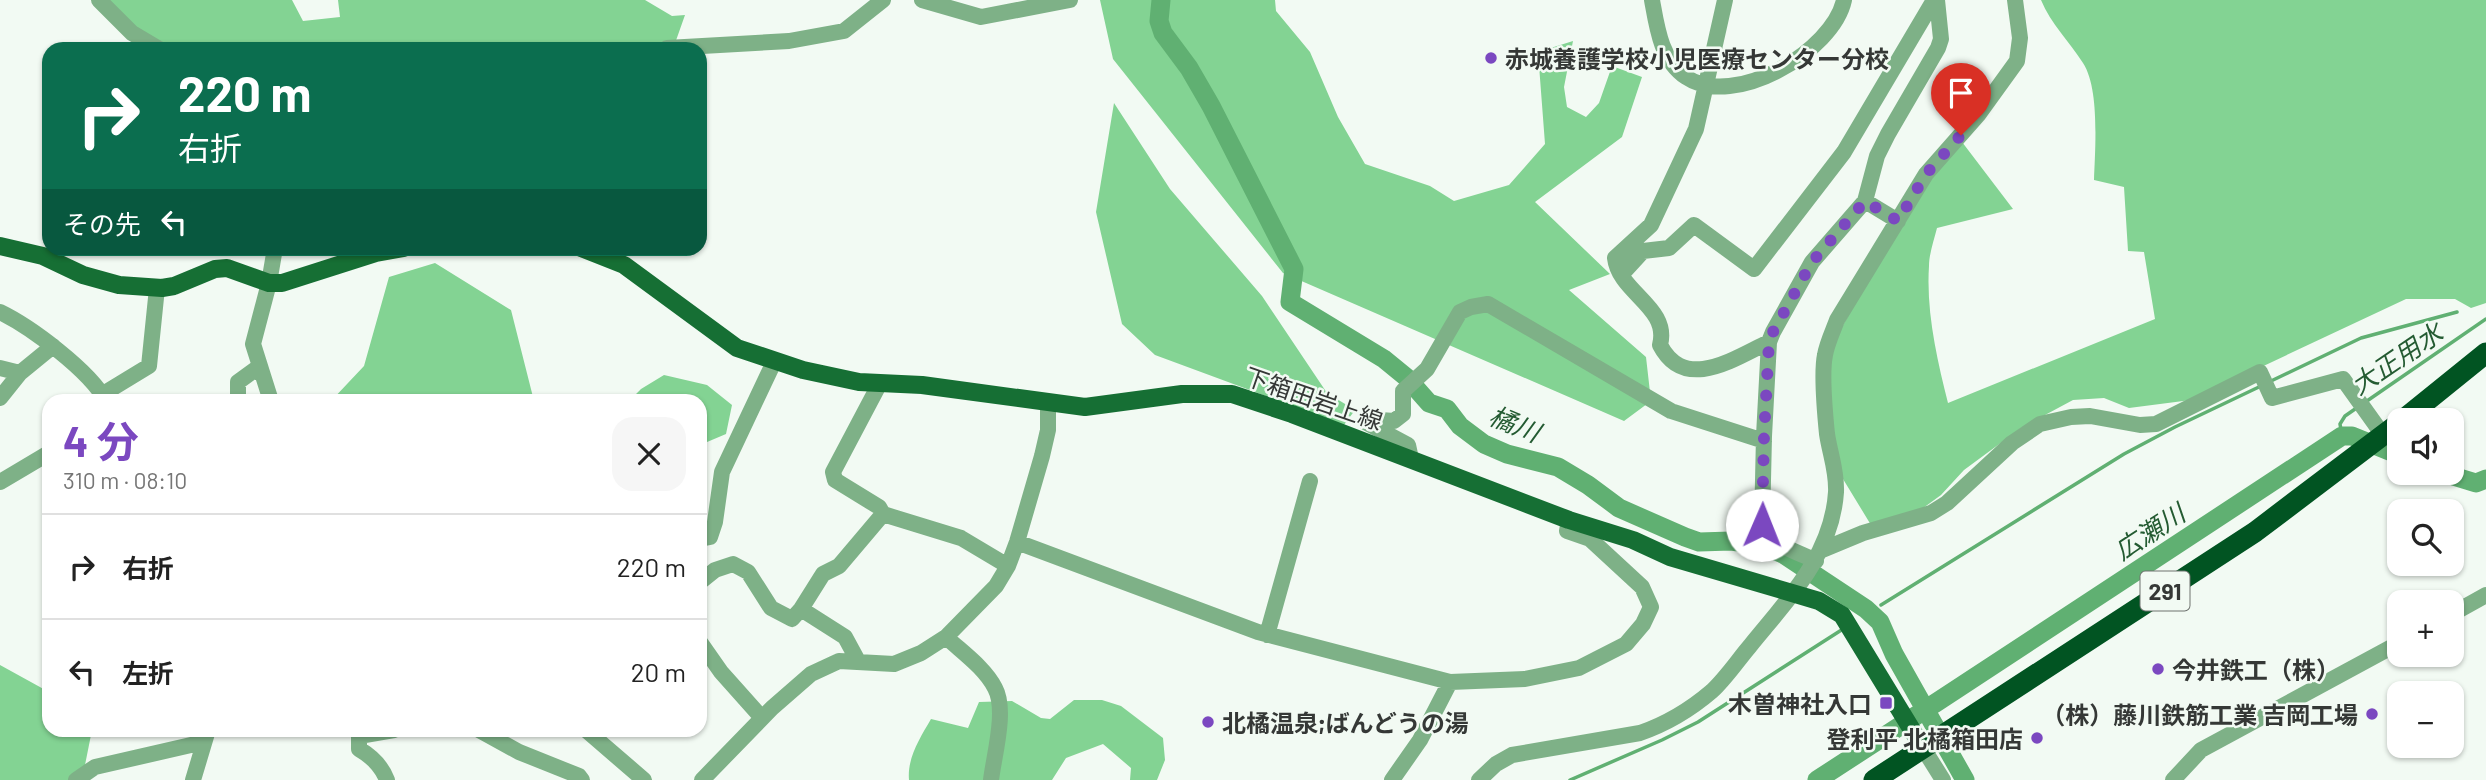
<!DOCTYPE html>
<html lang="ja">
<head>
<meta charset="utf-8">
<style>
	:root { --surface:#fff; --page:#f6f6f6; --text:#222; --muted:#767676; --line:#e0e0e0; --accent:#7b48c0 }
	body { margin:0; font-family:Barlow,"Noto Sans JP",sans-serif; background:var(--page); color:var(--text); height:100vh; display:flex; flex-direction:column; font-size:26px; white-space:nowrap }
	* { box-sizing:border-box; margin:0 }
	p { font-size:23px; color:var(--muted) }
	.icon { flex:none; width:38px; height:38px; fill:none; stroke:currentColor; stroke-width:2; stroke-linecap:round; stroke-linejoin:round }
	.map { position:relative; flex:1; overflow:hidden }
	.details { position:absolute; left:42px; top:394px; width:665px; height:343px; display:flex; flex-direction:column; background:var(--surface); border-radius:21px; box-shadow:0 2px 5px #0004 }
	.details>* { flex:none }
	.guide { position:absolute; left:42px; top:42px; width:665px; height:214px; border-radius:21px; box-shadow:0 2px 5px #0004; background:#0b6e4f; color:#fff; overflow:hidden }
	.tools { position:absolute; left:2387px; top:408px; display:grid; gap:14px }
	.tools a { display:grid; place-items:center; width:77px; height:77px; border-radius:14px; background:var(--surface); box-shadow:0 2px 5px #0004; font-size:35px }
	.pin { position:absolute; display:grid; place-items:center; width:60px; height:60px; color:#fff; margin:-72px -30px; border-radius:50% 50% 50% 0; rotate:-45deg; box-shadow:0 0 7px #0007 }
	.pin .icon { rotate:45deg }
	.me { position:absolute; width:77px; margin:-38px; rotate:1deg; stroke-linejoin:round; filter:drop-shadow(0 0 5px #0008) }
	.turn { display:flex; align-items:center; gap:24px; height:147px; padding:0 21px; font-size:32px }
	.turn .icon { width:91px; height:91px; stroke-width:2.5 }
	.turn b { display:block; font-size:49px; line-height:60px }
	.then { display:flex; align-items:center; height:66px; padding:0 21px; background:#0003; gap:14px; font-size:26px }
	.round { display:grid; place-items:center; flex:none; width:74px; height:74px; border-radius:21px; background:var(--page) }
	.head { display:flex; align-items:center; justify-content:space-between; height:119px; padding:0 21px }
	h1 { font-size:42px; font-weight:700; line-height:52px; color:var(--accent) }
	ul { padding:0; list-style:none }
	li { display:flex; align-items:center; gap:21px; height:105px; padding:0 21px; border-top:2px solid var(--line) }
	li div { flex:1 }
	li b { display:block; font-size:26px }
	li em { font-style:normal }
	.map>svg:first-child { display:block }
	.forest { fill:#83d393 }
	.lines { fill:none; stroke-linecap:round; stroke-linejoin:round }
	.stream { stroke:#60b072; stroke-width:3.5 }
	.river { stroke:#60b072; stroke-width:19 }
	.minor { stroke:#7eb187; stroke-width:16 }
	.major { stroke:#166f34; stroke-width:18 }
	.highway { stroke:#015422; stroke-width:21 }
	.route { stroke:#7b48c0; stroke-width:12; stroke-dasharray:0 21.6 }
	.poi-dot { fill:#7b48c0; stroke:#f2faf3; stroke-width:2.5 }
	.labels { text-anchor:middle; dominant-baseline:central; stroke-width:5; stroke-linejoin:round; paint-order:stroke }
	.shield { fill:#f2faf3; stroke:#6e726f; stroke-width:2 }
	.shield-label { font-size:23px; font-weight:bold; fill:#353836 }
	.poi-label { font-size:24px; font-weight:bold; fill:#353836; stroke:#f2faf3; text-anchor:start }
	.street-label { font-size:24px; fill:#353836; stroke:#f2faf3 }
	.water-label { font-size:26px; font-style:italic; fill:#245b32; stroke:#f2faf3 }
</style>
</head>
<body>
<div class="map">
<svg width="2486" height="780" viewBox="0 0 2486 780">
	<rect width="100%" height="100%" fill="#f2faf3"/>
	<path class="forest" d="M 107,0 L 292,0 L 303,21 L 340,17 L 338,0 L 645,0 L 672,16 L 685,15 L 673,49 L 178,49 L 140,32 Z
		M 1100,0 L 1275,0 L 1276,11 L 1310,52 L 1338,117 L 1365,164 L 1430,186 L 1454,201 L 1509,185 L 1545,144 L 1538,52 L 1573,41 L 1564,87 L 1567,107 L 1586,117 L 1599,103 L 1612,66 L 1642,77 L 1622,137 L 1535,202 L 1610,274 L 1569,290 L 1646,357 L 1651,401 L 1624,421 L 1283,273 L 1113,59 Z
		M 2041,0 L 2486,0 L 2486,303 L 2471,308 L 2455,299 L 2406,299 L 2191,400 L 2129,408 L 2104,398 L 2073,400 L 2021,428 L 1964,470 L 1941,495 L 1915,514 L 1871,525 L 1843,479 L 1832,432 L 1828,377 L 1834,341 L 1901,222 L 1959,138 L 2013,209 L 1937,228 C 1934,240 1929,254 1929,266 C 1926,312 1937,359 1948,403 L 2155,319 L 2144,252 L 2128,251 L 2124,187 L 2094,180 C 2095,149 2100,89 2083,63 C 2069,41 2051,24 2041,0 Z
		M 1114,103 L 1170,189 L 1262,296 L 1327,393 L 1355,410 L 1344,425 L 1155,355 L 1122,324 L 1096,212 Z
		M 435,263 L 511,310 L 534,401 L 331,401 L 364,366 L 389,277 Z
		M 664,375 L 707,385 L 732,405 L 726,434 L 700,445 L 700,401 L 629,401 L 641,389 Z
		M 0,665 L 49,692 L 49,730 L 92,730 L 82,780 L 0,780 Z
		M 1074,700 L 1102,700 L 1121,706 L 1163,738 L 1165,760 L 1157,780 L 1130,780 L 1131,768 L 1103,744 L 1066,758 L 1052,780 L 909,780 C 907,758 920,738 931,719 L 968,728 L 979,702 L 1012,701 L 1041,718 L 1050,719 Z"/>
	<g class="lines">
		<path class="stream" d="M 2271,381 L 2361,338 L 2457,312
			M 2364,403 L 2486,319
			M 2342,436 L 2340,424 L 2345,416 L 2358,407
			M 1881,605 L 2124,454 L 2175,427 L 2261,386
			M 1570,780 L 1662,740 L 1698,722 L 1843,629"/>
		<path class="river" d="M 1161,0 L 1159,21 L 1163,33 L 1189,68 L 1211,106 L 1294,269 L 1290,302 L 1384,359 L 1406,377 L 1429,403 L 1447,409 L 1460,426 L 1484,444 L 1507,454 L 1558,467 L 1588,485 L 1619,508 L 1685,537 L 1699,542 L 1731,541 L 1761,545 L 1783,554 L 1866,609 L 1880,622 L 1894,654 L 1965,780
			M 2440,472 L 2476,483 L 2486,479
			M 1934,704 L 2342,436 L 2352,436 L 2399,455
			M 1817,780 L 1917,715"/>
		<path class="minor" d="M 99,0 L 132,33 L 159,49
			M 922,0 L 981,17 L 1070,0
			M 1652,0 C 1657,28 1661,60 1686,77 C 1734,110 1833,51 1844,0
			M 1725,0 L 1696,129 L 1651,225 L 1615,258 C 1619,293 1670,307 1660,345 C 1685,393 1735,358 1769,342
			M 667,48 L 789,41 L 844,31 L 883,0
			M 1865,201 L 1898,221
			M 1621,275 L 1643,251 L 1669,248 L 1694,225 L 1754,269 L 1844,152 L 1934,0
			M 0,312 C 31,327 90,371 106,401
			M 0,368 L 20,373
			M 880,383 L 833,472 L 835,480 L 879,507 L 883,514
			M 103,394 L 149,366 L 157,288
			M 0,398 L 20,373 L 53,346
			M 238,401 L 238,382 L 260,366
			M 271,401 L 253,344 L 269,283 L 275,248
			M 1411,459 L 1408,445 L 1365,422 L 1367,419 L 1394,421 L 1403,414 L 1403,391 L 1427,369 L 1460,312 L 1471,307 L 1488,304 L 1671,411 L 1764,441
			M 0,482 L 49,453
			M 700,539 L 710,537 L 715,522 L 722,472 L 773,364
			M 1017,542 L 1258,632 L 1450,682 L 1525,679 L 1579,668 L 1626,644 L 1643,624 L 1651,607 L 1642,587 L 1590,539 L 1567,531 L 1569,520
			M 1822,550 L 1863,533 L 1931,513 L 1947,503 L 2012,443 L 2040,424 L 2071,417 L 2090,416 L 2140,425 L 2156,424 L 2260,372 L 2272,398 L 2343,379 L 2383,435
			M 1816,561 C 1798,552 1768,544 1762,525 L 1764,436 L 1769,342 L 1773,332 L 1812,262 L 1865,201 L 1877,156 L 1888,134 L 1938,48 L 1941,39 L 1937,0
			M 700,582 L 715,570 L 733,564 L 748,572 L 771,608 L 792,619 L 801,609
			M 2452,614 L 2486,595
			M 1267,635 L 1310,481
			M 946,637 C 962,652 985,668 995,688 C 1007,710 994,755 991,780
			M 700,642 L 721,672 L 762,718
			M 858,661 L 845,637 L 801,609 L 823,574 L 839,566 L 883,514 L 961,538 L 1008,566
			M 479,730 L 519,752 L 579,776 L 582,780
			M 586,730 L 644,780
			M 1923,748 L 1943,780
			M 76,780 L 95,767 L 204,742
			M 193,780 L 208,730
			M 387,780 C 382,767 371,756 359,749 L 359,736 L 394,730
			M 702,780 L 772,708 L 811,674 L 839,661 L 894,664 L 921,653 L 946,637 L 996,586 L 1008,566 L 1017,542 L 1042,456 L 1048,430 L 1048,403
			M 1392,780 L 1420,740 L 1450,682
			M 1479,780 L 1496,764 L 1512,755 L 1640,733 C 1666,724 1691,709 1712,691 C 1726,678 1738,660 1750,646 C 1788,599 1832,555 1836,492 C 1837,471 1830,454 1827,434 C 1825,414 1821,374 1825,355 C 1827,343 1833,331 1837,320 L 1926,174 L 1978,115 L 2017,61 L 2020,38 L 2015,0
			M 2173,780 L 2201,750 L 2399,643"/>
		<path class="major" d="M 0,246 L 43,256 L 83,275 L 119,285 L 162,288 L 174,286 L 215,269 L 227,268 L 269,283 L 282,283 L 376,253 L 404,248
			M 581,248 L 624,265 L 737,348 L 803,370 L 859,382 L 922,385 L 1085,407 L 1182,394 L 1232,394 L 1292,414 L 1569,520 L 1633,540 L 1670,557 L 1819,601 L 1842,615 L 1923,748"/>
		<path class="highway" d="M 2403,420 L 2486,353
			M 1874,780 L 2255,532 L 2399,423"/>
	</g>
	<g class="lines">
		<path class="route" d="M 1762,525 L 1764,436 L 1769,342 L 1773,332 L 1812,262 L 1865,201 L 1898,221 L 1926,174 L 1961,135"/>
	</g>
	<g class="poi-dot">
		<circle cx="1491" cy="58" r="7"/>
		<circle cx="2158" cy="669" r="7"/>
		<rect x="1879" y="696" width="14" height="14" rx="3.5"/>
		<circle cx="2372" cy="714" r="7"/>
		<circle cx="1208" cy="722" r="7"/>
		<circle cx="2037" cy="738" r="7"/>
	</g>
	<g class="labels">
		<rect class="shield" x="2140.5" y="571.5" width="49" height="39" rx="5"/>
		<g class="shield-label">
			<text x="2165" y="591">291</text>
		</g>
		<g class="poi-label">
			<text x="1505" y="58">赤城養護学校小児医療センター分校</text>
			<text x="2172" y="669">今井鉄工（株）</text>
			<text x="1872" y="703" text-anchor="end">木曽神社入口</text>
			<text x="2358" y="714" text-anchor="end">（株）藤川鉄筋工業 吉岡工場</text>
			<text x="1222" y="722">北橘温泉;ばんどうの湯</text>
			<text x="2023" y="738" text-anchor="end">登利平 北橘箱田店</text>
		</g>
		<g class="street-label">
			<text transform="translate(1314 398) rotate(19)">下箱田岩上線</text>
		</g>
		<g class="water-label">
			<text transform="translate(2396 358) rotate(-34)">大正用水</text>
			<text transform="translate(1515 423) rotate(22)">橘川</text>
			<text transform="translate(2149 531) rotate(-33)">広瀬川</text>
		</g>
	</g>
</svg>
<div class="tools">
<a><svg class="icon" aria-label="sound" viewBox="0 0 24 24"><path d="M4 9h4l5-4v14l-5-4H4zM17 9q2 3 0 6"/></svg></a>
<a><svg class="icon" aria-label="search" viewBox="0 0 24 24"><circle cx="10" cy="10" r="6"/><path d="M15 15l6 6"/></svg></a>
<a>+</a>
<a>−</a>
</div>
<div class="pin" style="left:1961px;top:135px;background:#d93025"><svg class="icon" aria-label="arrive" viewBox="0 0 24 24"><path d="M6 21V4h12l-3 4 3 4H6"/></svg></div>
<svg class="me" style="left:1762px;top:525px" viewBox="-20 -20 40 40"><circle r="19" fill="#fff"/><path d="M0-13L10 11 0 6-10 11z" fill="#7b48c0"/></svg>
<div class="guide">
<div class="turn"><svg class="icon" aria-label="right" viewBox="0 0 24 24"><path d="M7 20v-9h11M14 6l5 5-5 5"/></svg><div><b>220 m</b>右折</div></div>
<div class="then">その先<svg class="icon" aria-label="left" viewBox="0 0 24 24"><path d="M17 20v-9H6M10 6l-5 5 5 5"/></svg></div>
</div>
<section class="details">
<div class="head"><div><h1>4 分</h1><p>310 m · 08:10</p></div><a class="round"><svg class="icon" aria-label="close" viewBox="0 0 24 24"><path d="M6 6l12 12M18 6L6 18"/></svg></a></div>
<ul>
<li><svg class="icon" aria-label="right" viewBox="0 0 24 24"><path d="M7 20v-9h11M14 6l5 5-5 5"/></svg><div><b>右折</b></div><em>220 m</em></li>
<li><svg class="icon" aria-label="left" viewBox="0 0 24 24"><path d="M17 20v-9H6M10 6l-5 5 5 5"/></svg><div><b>左折</b></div><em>20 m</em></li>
</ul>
</section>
</div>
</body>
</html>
